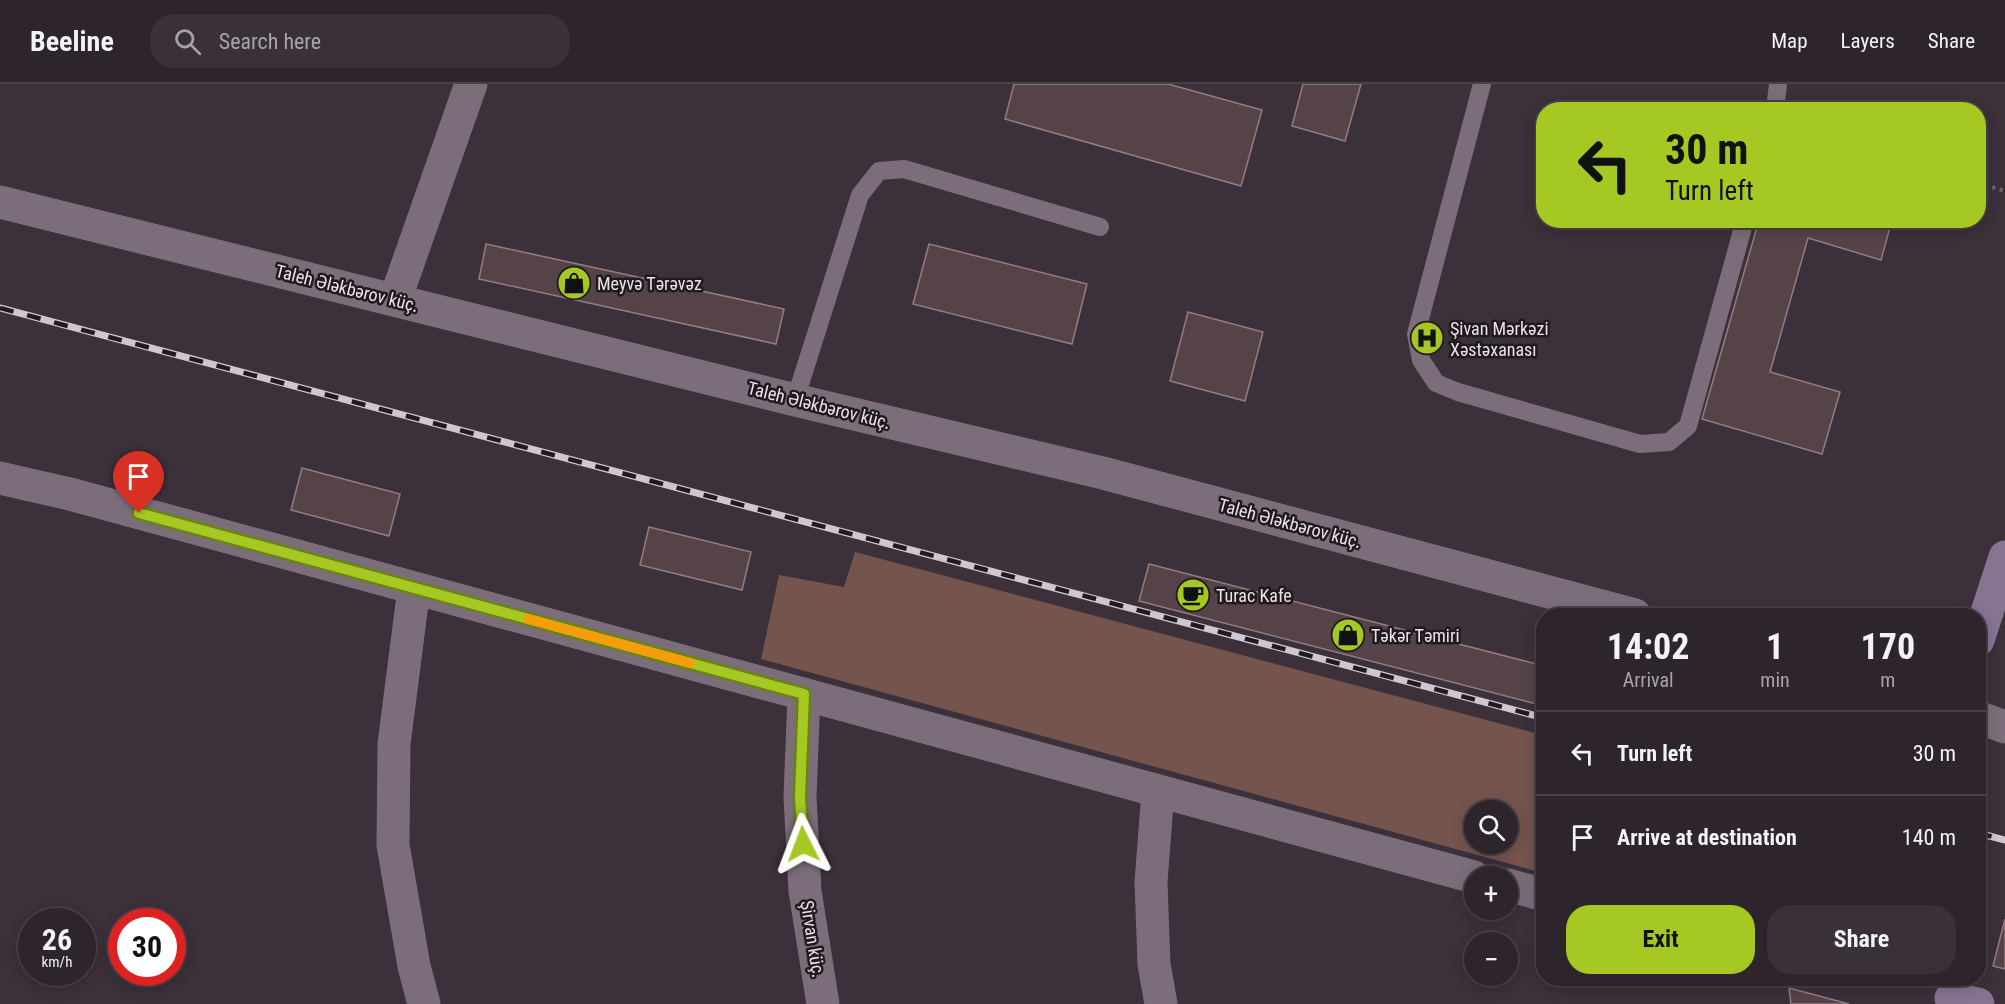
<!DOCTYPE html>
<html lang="en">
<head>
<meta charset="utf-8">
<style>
	:root { --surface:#2d242c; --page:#393038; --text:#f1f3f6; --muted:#a7a4a9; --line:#484148; --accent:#a5c823 }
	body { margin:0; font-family:"Roboto Condensed",sans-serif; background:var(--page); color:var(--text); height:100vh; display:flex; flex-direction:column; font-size:22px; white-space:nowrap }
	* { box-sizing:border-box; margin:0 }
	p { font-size:20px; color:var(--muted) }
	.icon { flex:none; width:33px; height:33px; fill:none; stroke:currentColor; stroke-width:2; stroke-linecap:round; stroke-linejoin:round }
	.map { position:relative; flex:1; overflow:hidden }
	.side { position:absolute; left:1536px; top:524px; width:450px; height:378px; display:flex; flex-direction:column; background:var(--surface); border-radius:24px; box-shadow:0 3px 15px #0003,0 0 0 2px var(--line) }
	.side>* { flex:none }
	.guide { position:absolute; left:1536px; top:18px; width:450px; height:126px; border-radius:24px; box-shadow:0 3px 15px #0003,0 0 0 2px var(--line); background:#a5c823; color:#111; overflow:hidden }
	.controls { position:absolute; left:1464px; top:716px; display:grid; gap:12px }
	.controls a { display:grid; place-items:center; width:54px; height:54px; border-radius:50%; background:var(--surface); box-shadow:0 3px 15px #0003,0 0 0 2px var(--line); font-size:30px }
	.speed { position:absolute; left:18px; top:824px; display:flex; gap:12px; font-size:30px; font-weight:700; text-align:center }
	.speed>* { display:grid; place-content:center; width:78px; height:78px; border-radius:50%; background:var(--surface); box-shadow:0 3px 15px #0003,0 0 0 2px var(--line); line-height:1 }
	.speed small { font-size:15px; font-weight:400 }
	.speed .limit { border:9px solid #d22; background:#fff; color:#111 }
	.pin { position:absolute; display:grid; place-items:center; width:51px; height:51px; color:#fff; margin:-62px -26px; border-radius:50% 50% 50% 0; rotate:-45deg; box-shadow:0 0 6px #0007 }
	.pin .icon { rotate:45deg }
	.me { position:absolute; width:66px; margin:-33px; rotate:357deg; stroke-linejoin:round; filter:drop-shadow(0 0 4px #0008) }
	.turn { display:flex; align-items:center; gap:21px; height:126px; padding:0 30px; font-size:27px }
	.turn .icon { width:78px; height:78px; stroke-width:2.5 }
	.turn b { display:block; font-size:42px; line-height:51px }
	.eta { display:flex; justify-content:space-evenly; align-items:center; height:102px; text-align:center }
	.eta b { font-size:36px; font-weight:700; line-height:42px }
	.cta { display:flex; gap:12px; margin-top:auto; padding:12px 30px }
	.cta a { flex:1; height:69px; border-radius:24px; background:var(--accent); color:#111; font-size:24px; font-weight:700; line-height:69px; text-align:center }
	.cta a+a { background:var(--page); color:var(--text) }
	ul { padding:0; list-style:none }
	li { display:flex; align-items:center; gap:18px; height:84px; padding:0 30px; border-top:2px solid var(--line) }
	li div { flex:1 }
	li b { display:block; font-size:22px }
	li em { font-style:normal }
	header { display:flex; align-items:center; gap:36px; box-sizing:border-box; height:84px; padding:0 30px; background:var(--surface); border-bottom:2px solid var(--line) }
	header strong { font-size:28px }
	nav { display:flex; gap:33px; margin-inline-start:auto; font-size:21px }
	.search { width:420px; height:54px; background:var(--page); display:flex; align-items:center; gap:15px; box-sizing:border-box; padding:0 21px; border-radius:24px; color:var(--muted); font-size:22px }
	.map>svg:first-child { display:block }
	.green { fill:#75544d; fill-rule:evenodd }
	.building { fill:#554348; stroke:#917d82; stroke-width:1.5 }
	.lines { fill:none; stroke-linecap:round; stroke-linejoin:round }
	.path { stroke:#70666f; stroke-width:4; stroke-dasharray:3 4.5; stroke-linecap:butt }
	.lane { stroke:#7c6d7a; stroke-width:18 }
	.street { stroke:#7c6d7a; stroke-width:33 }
	.secondary { stroke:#867492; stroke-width:33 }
	.rail-casing { stroke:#cfc7ce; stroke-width:7 }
	.rail { stroke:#201a1f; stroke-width:4.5; stroke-dasharray:14; stroke-linecap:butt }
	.route-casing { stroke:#6b8217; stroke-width:15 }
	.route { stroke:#a5c823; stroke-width:10 }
	.slow { stroke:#f59e0b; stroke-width:10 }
	.labels { text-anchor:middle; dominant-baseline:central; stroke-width:5; stroke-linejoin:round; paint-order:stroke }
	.poi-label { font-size:18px; fill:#eae2e9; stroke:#201a1f; text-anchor:start }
	.street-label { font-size:18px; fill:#eae2e9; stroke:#201a1f }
</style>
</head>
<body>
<header>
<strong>Beeline</strong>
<div class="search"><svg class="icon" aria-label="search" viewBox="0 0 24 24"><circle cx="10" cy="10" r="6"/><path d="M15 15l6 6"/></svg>Search here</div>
<nav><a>Map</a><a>Layers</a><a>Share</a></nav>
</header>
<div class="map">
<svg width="2005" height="920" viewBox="0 0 2005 920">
	<rect width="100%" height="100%" fill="#3c303b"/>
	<path class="green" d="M 855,468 L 1543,651 L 1543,789 L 761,575 L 779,491 L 844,503 ZM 1474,726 L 1508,726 L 1508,759 L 1474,759 Z"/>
	<path class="building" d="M 1014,0 L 1168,0 L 1262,26 L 1241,102 L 1005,35 Z
		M 1303,0 L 1361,0 L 1345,57 L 1292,42 Z
		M 1759,136 L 1892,136 L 1881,176 L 1808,154 L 1770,288 L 1840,308 L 1822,370 L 1702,335 Z
		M 486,160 L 784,225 L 776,260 L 479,195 Z
		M 929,160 L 1087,200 L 1072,260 L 913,220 Z
		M 1188,228 L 1263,248 L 1245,317 L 1170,297 Z
		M 302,384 L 400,410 L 389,452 L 291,426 Z
		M 649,443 L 751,468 L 742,506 L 640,481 Z
		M 1149,480 L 1544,582 L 1544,622 L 1139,517 Z
		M 2005,835 L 2005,885 L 1993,882 Z
		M 1789,904 L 1849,920 L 1791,920 Z"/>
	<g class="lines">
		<path class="path" d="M 1978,99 L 2005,107"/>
		<path class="lane" d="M 1482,0 L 1416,250 L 1421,276 L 1436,299 L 1458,308 L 1640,360 L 1669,358 L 1688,342 L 1745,136
			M 1775,26 L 1778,0
			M 795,316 L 860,111 L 879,87 L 904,85 L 1100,143"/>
		<path class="street" d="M 0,118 L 795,316 L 1103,389 L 1635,531
			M 395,216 L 471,0
			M 0,394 L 70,410 L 1474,793
			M 414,504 L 394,660 L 393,761 L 414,882 L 424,920
			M 804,610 L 800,713 L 805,807 L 823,920
			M 1978,633 L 2005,643
			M 1158,707 L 1151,798 L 1154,880 L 1161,920
			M 1508,801 L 1544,811"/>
		<path class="secondary" d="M 1978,556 L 2005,473
			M 1951,914 L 1978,920"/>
		<g class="rail-casing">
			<path id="rail" d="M 0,224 L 1544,634
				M 1978,749 L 2005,756"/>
		</g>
		<use href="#rail" class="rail"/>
	</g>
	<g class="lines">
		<g class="route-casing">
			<path id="route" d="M 139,429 L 804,610 L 800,713 L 803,760"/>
		</g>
		<use href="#route" class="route"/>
		<path class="slow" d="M 528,535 L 690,579"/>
	</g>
	<defs>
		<g id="shop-disc" transform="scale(1.725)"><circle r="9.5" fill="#a5c823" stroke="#201a1f"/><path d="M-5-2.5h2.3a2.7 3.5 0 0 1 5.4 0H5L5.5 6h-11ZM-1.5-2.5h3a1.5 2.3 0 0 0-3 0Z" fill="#111"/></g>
		<g id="hospital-disc" transform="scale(1.725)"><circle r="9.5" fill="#a5c823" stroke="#201a1f"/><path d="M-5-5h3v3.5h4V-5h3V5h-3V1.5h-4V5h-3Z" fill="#111"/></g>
		<g id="cafe-disc" transform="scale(1.725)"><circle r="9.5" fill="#a5c823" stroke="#201a1f"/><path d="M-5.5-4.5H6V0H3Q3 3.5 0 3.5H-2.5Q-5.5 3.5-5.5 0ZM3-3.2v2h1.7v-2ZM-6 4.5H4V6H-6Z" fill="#111"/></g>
	</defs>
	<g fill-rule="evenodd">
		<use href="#shop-disc" x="574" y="199"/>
		<use href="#hospital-disc" x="1427" y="254"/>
		<use href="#cafe-disc" x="1193" y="511"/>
		<use href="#shop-disc" x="1348" y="551"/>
	</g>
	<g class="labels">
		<g class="poi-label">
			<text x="597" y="199">Meyvə Tərəvəz</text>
			<text x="1450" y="244">Şivan Mərkəzi<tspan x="1450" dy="21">Xəstəxanası</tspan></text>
			<text x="1216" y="511">Turac Kafe</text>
			<text x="1371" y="551">Təkər Təmiri</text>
		</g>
		<g class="street-label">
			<text transform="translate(347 204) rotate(14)">Taleh Ələkbərov küç.</text>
			<text transform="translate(819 321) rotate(14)">Taleh Ələkbərov küç.</text>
			<text transform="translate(1290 439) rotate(15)">Taleh Ələkbərov küç.</text>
			<text transform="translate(813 855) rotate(81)">Şirvan küç.</text>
		</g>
	</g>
</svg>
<div class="controls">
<a><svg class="icon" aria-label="search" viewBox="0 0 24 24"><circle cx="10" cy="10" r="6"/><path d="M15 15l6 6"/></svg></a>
<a>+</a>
<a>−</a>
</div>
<div class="speed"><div>26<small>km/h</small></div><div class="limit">30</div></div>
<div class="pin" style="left:139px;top:429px;background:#d93025"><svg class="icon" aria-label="arrive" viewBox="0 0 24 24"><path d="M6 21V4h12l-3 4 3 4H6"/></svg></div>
<svg class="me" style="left:803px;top:760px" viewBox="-20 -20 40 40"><path d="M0-17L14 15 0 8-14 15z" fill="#a5c823" stroke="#fff" stroke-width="4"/></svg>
<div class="guide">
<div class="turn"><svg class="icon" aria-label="left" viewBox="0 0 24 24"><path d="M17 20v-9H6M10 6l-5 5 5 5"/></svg><div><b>30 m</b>Turn left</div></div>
</div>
<section class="side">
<div class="eta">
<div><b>14:02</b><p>Arrival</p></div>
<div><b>1</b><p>min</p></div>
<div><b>170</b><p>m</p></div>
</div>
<ul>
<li><svg class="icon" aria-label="left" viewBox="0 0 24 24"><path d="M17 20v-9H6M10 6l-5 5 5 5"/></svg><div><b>Turn left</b></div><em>30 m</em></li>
<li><svg class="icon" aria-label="arrive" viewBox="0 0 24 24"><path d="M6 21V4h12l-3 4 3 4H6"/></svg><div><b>Arrive at destination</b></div><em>140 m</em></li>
</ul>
<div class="cta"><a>Exit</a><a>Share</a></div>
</section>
</div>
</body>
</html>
